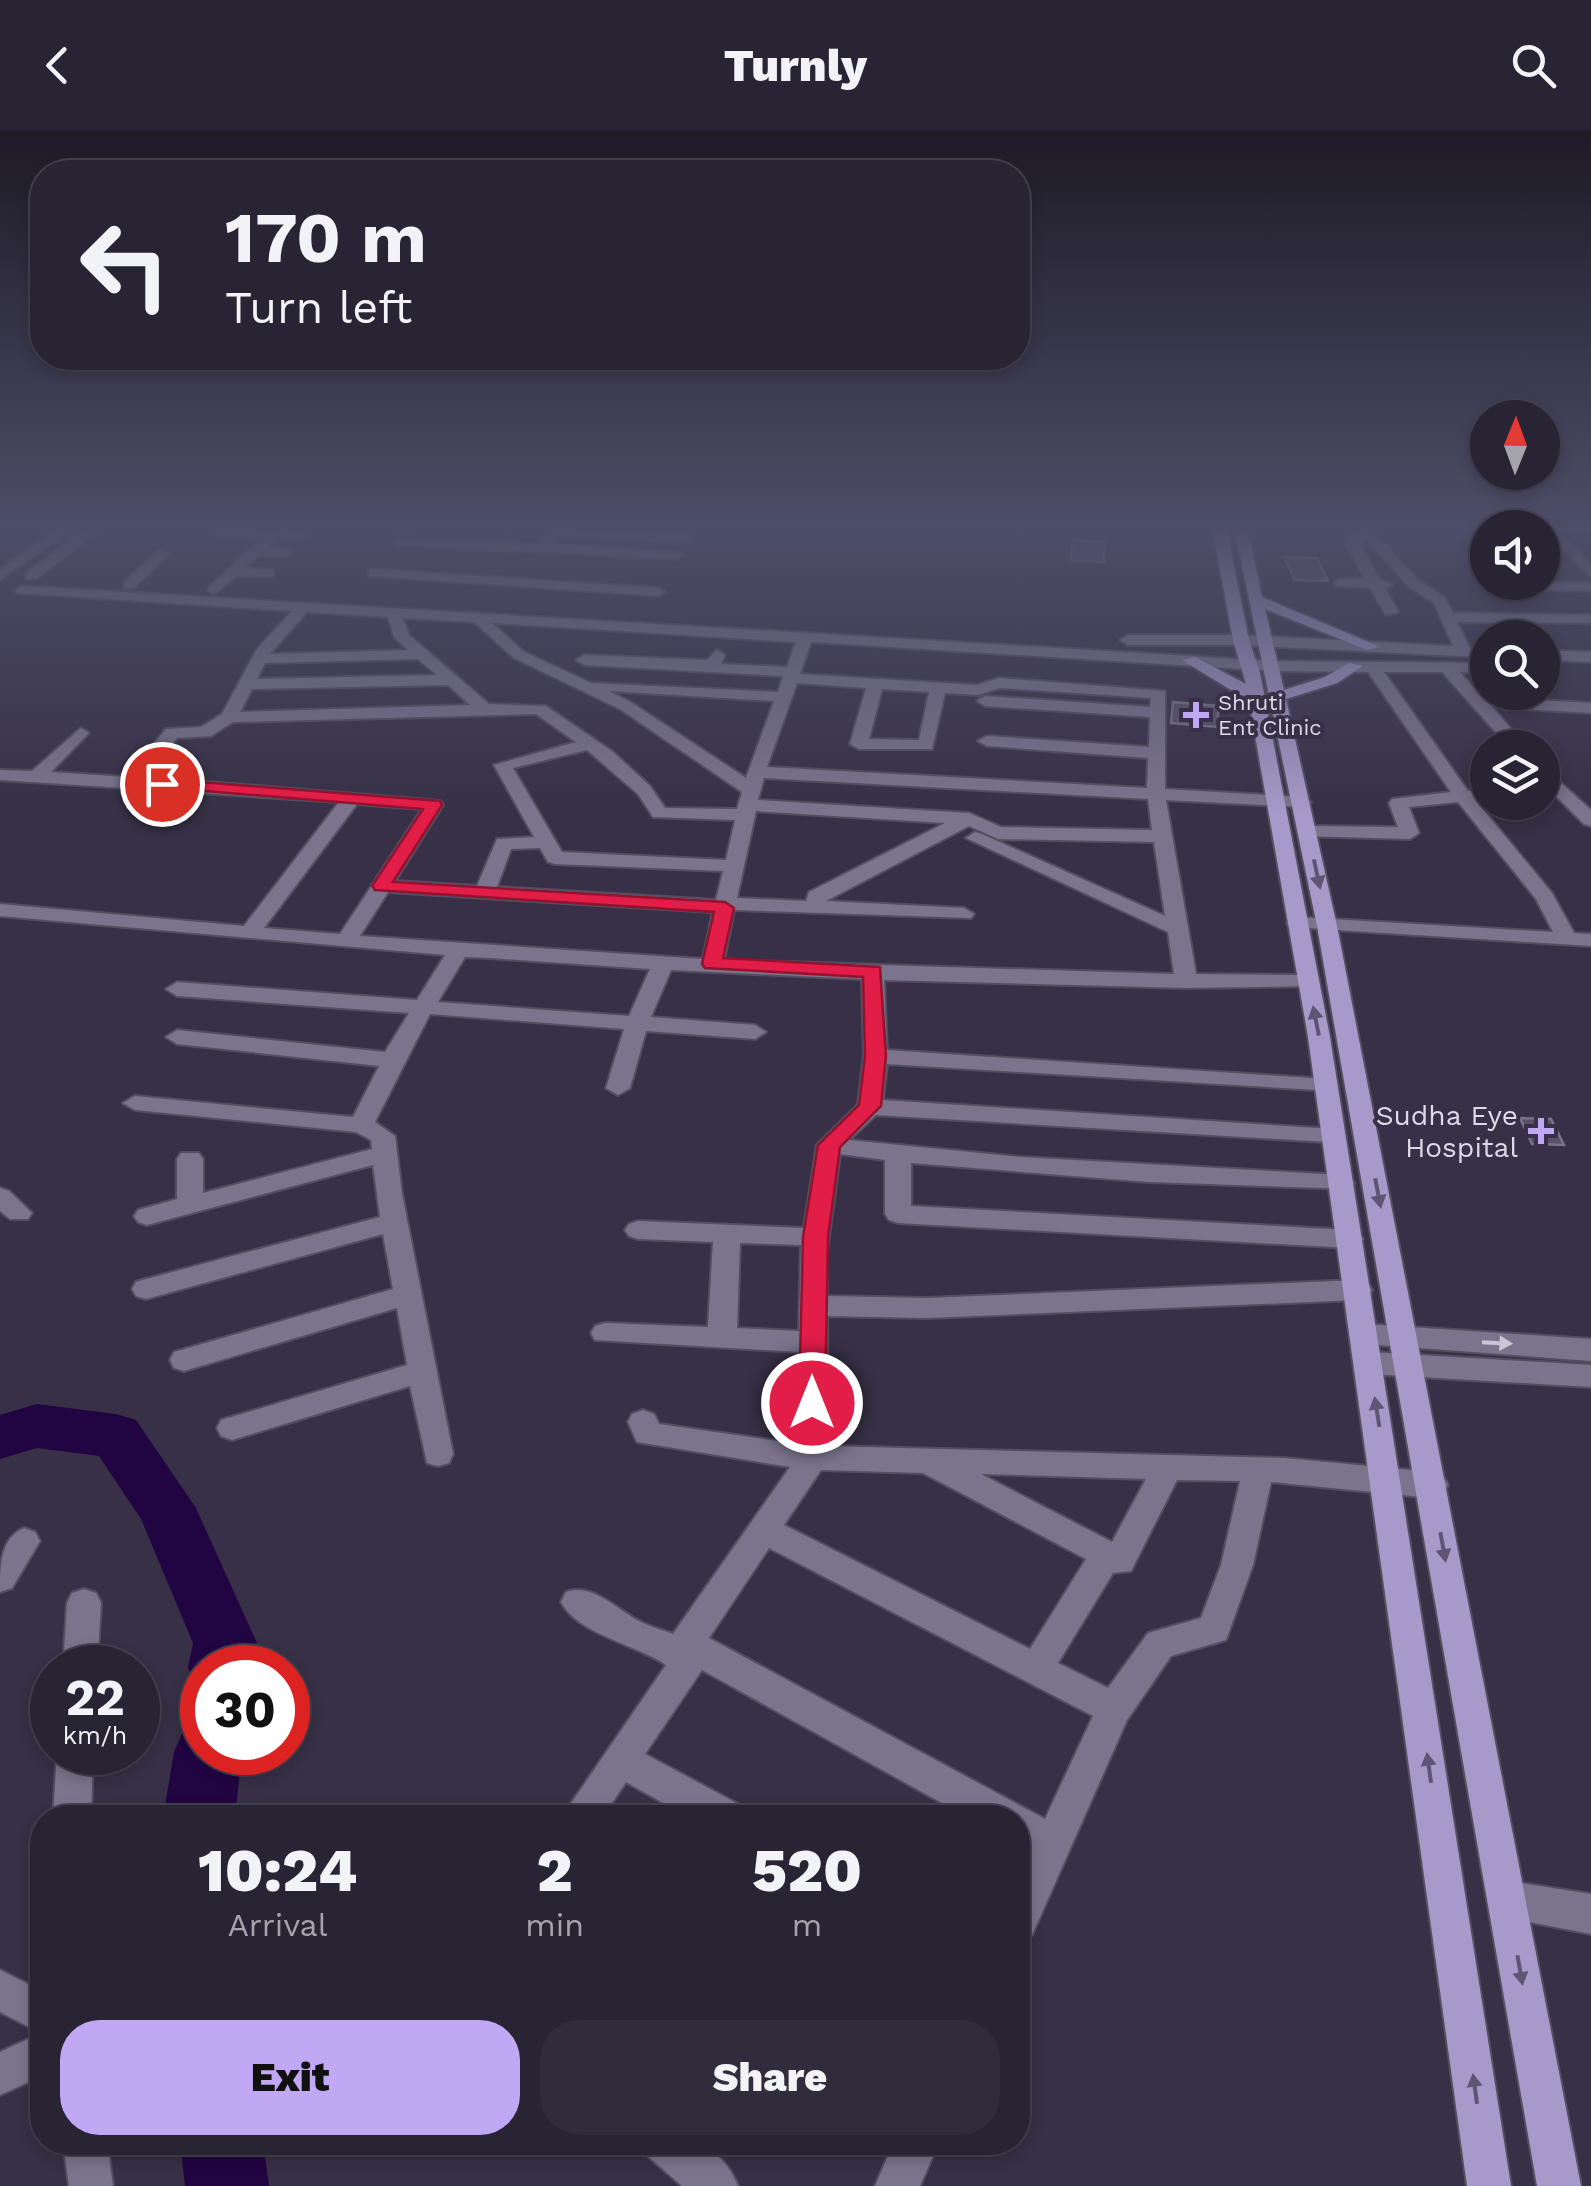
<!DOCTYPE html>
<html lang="en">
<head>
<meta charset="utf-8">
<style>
	:root { --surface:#292434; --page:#312c3c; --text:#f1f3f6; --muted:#a5a4ac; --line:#45414f; --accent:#c0a8f4 }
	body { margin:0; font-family:"Work Sans",sans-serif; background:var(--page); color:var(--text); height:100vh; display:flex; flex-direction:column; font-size:38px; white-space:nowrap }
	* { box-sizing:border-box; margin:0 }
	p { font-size:32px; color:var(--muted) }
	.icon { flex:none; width:55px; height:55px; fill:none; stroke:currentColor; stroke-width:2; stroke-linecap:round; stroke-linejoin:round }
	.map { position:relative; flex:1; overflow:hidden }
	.side { position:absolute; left:30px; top:1675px; width:1000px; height:350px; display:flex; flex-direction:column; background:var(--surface); border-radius:40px; box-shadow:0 5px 15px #0003,0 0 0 2px var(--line) }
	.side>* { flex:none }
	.guide { position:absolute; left:30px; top:30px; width:1000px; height:210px; border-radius:40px; box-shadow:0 5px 15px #0003,0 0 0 2px var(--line); background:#292434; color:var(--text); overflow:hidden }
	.needle { width:65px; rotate:1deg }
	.buttons { position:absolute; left:1470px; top:270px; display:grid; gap:20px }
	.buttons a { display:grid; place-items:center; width:90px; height:90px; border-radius:50%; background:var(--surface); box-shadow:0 5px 15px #0003,0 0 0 2px var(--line); font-size:50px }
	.speed { position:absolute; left:30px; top:1515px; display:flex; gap:20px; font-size:50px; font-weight:700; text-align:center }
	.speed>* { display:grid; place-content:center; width:130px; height:130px; border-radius:50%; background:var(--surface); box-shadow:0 5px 15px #0003,0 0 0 2px var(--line); line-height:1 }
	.speed small { font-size:25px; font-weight:400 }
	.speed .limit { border:15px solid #d22; background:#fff; color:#111 }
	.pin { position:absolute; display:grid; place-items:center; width:85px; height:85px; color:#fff; margin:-42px; border:5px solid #fff; border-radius:50%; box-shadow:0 2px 10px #0007 }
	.me { position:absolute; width:110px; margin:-55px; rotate:0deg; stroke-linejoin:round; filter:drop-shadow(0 0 8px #0008) }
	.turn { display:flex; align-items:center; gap:35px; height:210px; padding:0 30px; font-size:45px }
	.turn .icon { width:130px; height:130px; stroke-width:2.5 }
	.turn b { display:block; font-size:70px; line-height:85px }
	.eta { display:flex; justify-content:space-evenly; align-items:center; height:170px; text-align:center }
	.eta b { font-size:60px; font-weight:800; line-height:70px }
	.primary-button { display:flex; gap:20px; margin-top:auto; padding:20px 30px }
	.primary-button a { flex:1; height:115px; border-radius:40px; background:var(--accent); color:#111; font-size:40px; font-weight:800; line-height:115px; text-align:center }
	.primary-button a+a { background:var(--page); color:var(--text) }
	header { display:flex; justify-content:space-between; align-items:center; height:130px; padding:0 30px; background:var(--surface); font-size:45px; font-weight:800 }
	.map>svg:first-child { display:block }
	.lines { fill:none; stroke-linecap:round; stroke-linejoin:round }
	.river { fill:#210442; fill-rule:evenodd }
	.building { fill:#585169; stroke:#78718a; stroke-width:2.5 }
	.minor-casing { stroke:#534e60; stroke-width:4 }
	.major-casing { stroke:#534e60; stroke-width:4 }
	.minor { fill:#7b748c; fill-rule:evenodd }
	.major { fill:#a799c9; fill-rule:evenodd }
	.oneway { fill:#5e5574 }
	.oneway2 { fill:#c9c6d5 }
	.route { fill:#e11d48; stroke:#92132f; stroke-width:2.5 }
	.poi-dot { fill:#c0a8f4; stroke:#373046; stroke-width:4 }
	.labels { text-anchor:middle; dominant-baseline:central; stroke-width:8; stroke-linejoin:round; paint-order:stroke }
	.far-poi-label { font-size:22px; fill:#dddae7; stroke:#373046; text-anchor:start }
	.poi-label { font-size:28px; fill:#dddae7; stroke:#373046; text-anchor:end }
</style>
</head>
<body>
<header><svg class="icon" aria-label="back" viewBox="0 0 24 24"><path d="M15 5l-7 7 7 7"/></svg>Turnly<svg class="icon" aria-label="search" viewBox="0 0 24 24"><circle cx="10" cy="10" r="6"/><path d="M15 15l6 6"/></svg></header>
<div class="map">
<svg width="1591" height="2056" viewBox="0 0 1591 2056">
	<rect width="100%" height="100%" fill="#373046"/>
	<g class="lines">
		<path class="river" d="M 37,1274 L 116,1284 L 136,1290 L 196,1378 L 257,1513 L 254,1538 L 202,1538 L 202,1561 L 198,1559 L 188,1538 L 193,1513 L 141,1389 L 99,1326 L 37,1318 L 0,1329 L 0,1285 Z
			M 202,1592 L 202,1622 L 242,1622 L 235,1688 L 163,1688 L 174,1622 L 184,1599 Z
			M 180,2012 L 263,2012 L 269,2056 L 185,2056 Z"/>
	</g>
	<path class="building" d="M 1073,410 L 1105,412 L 1104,432 L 1071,430 Z
		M 1284,427 L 1317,428 L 1328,451 L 1295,450 Z
		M 1173,572 L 1218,576 L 1218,597 L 1171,593 Z
		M 1520,988 L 1551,989 L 1564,1015 L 1532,1014 Z"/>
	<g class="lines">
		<g class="minor-casing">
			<path id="minor" d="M 60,397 L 75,397 L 0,450 L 0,440 Z
				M 88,397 L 103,397 L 36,449 L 26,449 L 26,443 Z
				M 215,397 L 271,400 L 288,397 L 286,401 L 306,405 L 299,409 L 277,408 L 266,418 L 292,420 L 292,426 L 258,426 L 245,438 L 273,440 L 273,446 L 237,446 L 214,464 L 207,460 L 209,457 L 262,408 L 217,406 L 210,402 Z
				M 1357,397 L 1370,397 L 1418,450 L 1445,468 L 1453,483 L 1591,485 L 1591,493 L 1457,492 L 1469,517 L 1486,522 L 1478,527 L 1241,515 L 1128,515 L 1120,510 L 1128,505 L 1241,505 L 1453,516 L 1434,473 L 1408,456 L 1365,408 L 1360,415 L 1380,450 L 1393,454 L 1385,458 L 1398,482 L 1386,485 L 1370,458 L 1336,456 L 1334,453 L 1341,449 L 1365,449 L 1346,415 L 1349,406 L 1359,401 Z
				M 1501,397 L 1591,397 L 1591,402 L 1559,402 L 1591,435 L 1591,447 L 1542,398 Z
				M 555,398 L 687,404 L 694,408 L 687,412 L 558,406 L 551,415 L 682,422 L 684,425 L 677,429 L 399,415 L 392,411 L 399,407 L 537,414 Z
				M 158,420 L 170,423 L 134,458 L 124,458 L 124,452 Z
				M 374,439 L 658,458 L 665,462 L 658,466 L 369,446 L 369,440 Z
				M 1525,452 L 1591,453 L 1591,461 L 1528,460 L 1521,456 Z
				M 22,456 L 1273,531 L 1488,533 L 1488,543 L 1460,542 L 1482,567 L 1591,573 L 1591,583 L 1492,577 L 1528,618 L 1510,618 L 1442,542 L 1384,542 L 1468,661 L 1488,659 L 1488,669 L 1476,671 L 1552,763 L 1574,803 L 1591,804 L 1591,816 L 1290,797 L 1287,793 L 1290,789 L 1297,787 L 1553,802 L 1536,769 L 1458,672 L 1409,677 L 1419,703 L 1410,709 L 1301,706 L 1299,702 L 1308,696 L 1398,697 L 1389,673 L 1392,669 L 1451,662 L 1368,542 L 1273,541 L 811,512 L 800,544 L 977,555 L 999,548 L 1165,561 L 1165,659 L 1302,667 L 1311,672 L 1302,677 L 1166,670 L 1196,844 L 1308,845 L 1316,846 L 1319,851 L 1316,856 L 1186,858 L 884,850 L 887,920 L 1326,949 L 1334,951 L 1338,956 L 1334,961 L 887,934 L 883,970 L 1334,999 L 1343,1001 L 1346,1007 L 1343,1013 L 876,985 L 849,1010 L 1021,1027 L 1341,1045 L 1350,1047 L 1354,1053 L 1350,1059 L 1149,1052 L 911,1033 L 911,1076 L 1350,1100 L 1359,1103 L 1363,1109 L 1359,1115 L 1350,1118 L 898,1093 L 889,1090 L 885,1084 L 885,1030 L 840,1024 L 826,1128 L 827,1166 L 927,1168 L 1358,1150 L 1368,1153 L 1372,1160 L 1368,1167 L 1358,1170 L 927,1188 L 827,1186 L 828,1316 L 1284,1328 L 1432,1342 L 1443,1346 L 1448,1355 L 1443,1364 L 1432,1368 L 1271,1352 L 1253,1435 L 1226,1510 L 1171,1526 L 1127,1590 L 1032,1805 L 1018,1811 L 1018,1748 L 1030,1722 L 1018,1714 L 1018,1688 L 969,1688 L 702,1540 L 645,1624 L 740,1675 L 746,1688 L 690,1688 L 626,1652 L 602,1688 L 561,1688 L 666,1535 C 638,1515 577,1504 561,1472 L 566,1462 C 593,1452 618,1481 641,1492 C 651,1497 663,1500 673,1504 L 790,1337 L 637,1312 L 628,1292 L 632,1284 L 643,1280 L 654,1284 L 659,1294 L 798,1314 L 799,1222 L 595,1210 L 591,1203 L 595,1196 L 605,1193 L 708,1197 L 713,1112 L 638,1109 L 629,1106 L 625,1100 L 629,1094 L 638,1091 L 804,1098 L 817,1015 L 858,975 L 864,926 L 862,849 L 671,840 L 651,887 L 755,895 L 766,902 L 755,909 L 646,901 L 630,958 L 618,965 L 606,958 L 624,899 L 430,884 L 375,992 L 395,1006 L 402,1064 L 453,1324 L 449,1333 L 438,1336 L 427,1333 L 410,1256 L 232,1310 L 221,1306 L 217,1298 L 221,1290 L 407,1235 L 397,1178 L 184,1241 L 174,1238 L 170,1230 L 174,1222 L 393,1159 L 383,1104 L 146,1169 L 136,1166 L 132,1159 L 136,1152 L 146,1149 L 380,1087 L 373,1035 L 147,1095 L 138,1092 L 134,1086 L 138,1080 L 177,1069 L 177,1029 L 181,1023 L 199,1023 L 203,1029 L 203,1063 L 372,1019 L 371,1010 L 356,1002 L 135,980 L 123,973 L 135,966 L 353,987 L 379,936 L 177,914 L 166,907 L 177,900 L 385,922 L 409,883 L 177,866 L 166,859 L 177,852 L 417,870 L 445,825 L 0,786 L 0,774 L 244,796 L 339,672 L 0,650 L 0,640 L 32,641 L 81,598 L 89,603 L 51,642 L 127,647 L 166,599 L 201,597 L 222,584 L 257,519 L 292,481 L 17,463 L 15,460 ZM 307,482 L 388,487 L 394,507 L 408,520 L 270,524 ZM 403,488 L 474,492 L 514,528 L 620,579 L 742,662 L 737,679 L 665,678 L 650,656 L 613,622 L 546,576 L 489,574 L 409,505 ZM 492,493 L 796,512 L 787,537 L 721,534 L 725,525 L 717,520 L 707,530 L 584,525 L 576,530 L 584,535 L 783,546 L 778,562 L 591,553 L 524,522 ZM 418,529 L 437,545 L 257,549 L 265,533 ZM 797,553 L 866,558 L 850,614 L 859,619 L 932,619 L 945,563 L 978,565 L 1000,558 L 1151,568 L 1150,577 L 985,566 L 977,571 L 985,576 L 1150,587 L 1149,617 L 987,606 L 978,611 L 987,616 L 1148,628 L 1147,658 L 767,637 ZM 448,555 L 470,575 L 240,582 L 252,559 ZM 882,559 L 929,562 L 919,610 L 869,609 ZM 609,561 L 774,571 L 746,648 L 632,573 ZM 536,584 L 576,612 L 494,635 L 534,707 L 497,709 L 477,756 L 395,751 L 443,675 L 440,671 L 145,647 L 177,608 L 211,606 L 233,592 ZM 587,620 L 638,664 L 653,687 L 735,690 L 726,730 L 562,722 L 513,638 ZM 764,648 L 1148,669 L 1152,700 L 1001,697 L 969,683 L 758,670 ZM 357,674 L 422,679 L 340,804 L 264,798 ZM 756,681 L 945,693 L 809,762 L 806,771 L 737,768 ZM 969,696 L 998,709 L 1154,712 L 1165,786 L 982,704 L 975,702 L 966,708 L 1168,802 L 1174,844 L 724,830 L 734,780 L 971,788 L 974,784 L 964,778 L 826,771 ZM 540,718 L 548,732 L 555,734 L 723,741 L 716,770 L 497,757 L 511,719 ZM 388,762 L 713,782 L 703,829 L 360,806 ZM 465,827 L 490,828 L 650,839 L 629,886 L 438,872 ZM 740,1113 L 801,1115 L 799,1201 L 737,1198 ZM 821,1340 L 923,1343 L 1086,1429 L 1030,1519 L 784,1395 ZM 981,1344 L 1146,1349 L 1112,1412 ZM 1177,1350 L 1240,1351 L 1221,1435 L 1201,1488 L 1148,1503 L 1108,1558 L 1058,1533 L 1113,1443 L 1131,1441 ZM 769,1418 L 1093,1586 L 1045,1689 L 709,1508 Z
				M 1542,520 L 1591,522 L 1591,532 L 1542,530 Z
				M 1542,636 L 1591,680 L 1591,696 L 1584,694 L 1542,652 Z
				M 0,1058 L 9,1061 L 32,1083 L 28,1089 L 10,1089 L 0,1081 Z
				M 1365,1194 L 1591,1209 L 1591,1231 L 1365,1214 L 1355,1211 L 1351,1204 L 1355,1197 Z
				M 1369,1222 L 1591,1235 L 1591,1257 L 1369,1244 L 1359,1241 L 1355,1233 L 1359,1225 Z
				M 24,1398 L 35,1402 L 40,1411 L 12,1458 L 0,1462 C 0,1436 0,1408 24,1398 Z
				M 84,1459 L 96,1463 L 101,1473 L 97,1538 L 63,1538 L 67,1473 L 72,1463 Z
				M 57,1622 L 93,1622 L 91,1688 L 53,1688 Z
				M 1508,1751 L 1591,1764 L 1591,1804 L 1494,1785 L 1488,1771 L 1494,1757 Z
				M 0,1840 L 42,1861 L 42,1946 L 0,1965 L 0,1922 L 41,1903 L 0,1882 Z
				M 63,2012 L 107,2012 L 113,2056 L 69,2056 Z
				M 642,2012 C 686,2012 719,2009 738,2056 L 682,2056 L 649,2027 Z
				M 894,2012 L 939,2012 L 920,2056 L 875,2056 Z"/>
		</g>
		<g class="major-casing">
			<path id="major" d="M 1212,397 L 1226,397 L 1249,510 L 1260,543 L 1330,907 L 1511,2056 L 1467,2056 L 1308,907 L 1249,571 L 1182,530 L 1195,527 L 1246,554 L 1233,510 Z
				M 1234,397 L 1247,397 L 1262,467 L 1380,517 L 1367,520 L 1265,479 L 1284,560 L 1325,547 L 1349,533 L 1363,536 L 1337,553 L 1286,569 L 1337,796 L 1581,2056 L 1537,2056 L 1317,796 Z"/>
		</g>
		<use href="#minor" class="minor"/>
		<use href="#major" class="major"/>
	</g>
	<defs><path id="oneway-solid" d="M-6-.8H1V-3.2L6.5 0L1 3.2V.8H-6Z" transform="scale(2.5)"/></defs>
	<g class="oneway">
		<use href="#oneway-solid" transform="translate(1317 744) rotate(78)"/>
		<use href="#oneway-solid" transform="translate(1316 891) rotate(-101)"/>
		<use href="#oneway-solid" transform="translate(1378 1063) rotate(79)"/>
		<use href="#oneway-solid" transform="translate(1377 1282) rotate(-99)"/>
		<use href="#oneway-solid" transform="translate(1443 1417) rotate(80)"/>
		<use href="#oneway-solid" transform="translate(1429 1638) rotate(-98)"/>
		<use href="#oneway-solid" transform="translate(1520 1840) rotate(80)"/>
		<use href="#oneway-solid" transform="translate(1475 1959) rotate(-98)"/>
	</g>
	<use class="oneway2" href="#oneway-solid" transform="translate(1497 1213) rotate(3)"/>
	<linearGradient id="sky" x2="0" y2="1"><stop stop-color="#1e1a26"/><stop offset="0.58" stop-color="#4d4e68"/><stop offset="1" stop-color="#4d4e68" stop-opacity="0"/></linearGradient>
	<rect width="1591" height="685" fill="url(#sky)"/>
	<path class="route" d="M 162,649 L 440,671 L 442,675 L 393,752 L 725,772 L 734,778 L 723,828 L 880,837 L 886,926 L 881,976 L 840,1017 L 828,1107 L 825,1273 L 822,1280 L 812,1283 L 802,1280 L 799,1273 L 803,1107 L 818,1015 L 859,975 L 865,926 L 863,847 L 705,838 L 702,834 L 714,782 L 375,760 L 372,756 L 423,679 L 156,657 L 154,654 Z"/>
	<g class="poi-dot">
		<path d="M1191 570h10v10h10v10h-10v10h-10v-10h-10v-10h10z"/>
		<path d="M1536 986h10v10h10v10h-10v10h-10v-10h-10v-10h10z"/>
	</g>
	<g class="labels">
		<g class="far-poi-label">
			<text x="1218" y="572">Shruti<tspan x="1218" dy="25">Ent Clinic</tspan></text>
		</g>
		<g class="poi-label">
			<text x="1518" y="985">Sudha Eye<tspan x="1518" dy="32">Hospital</tspan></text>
		</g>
	</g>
</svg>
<div class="buttons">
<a><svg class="needle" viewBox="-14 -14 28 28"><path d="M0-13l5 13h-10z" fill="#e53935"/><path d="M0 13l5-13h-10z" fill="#a5a4ac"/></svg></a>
<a><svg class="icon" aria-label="sound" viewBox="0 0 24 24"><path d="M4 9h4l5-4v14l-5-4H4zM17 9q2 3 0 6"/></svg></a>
<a><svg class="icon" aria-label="search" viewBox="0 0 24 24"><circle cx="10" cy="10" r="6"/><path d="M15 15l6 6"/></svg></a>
<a><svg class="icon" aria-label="layers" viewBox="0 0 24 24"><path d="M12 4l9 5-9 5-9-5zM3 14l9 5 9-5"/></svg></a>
</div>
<div class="speed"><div>22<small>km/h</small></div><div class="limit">30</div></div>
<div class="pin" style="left:162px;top:654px;background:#d93025"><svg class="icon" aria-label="arrive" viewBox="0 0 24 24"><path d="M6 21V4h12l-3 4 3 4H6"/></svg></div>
<svg class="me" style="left:812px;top:1273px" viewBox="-20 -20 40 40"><circle r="17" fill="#e11d48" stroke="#fff" stroke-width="3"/><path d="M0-11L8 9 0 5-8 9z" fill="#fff"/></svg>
<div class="guide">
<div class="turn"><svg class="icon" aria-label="left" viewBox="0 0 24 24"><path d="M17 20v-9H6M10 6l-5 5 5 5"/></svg><div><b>170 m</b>Turn left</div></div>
</div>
<section class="side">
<div class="eta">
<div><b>10:24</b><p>Arrival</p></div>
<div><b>2</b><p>min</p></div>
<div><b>520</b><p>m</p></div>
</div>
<div class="primary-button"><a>Exit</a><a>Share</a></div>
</section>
</div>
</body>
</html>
